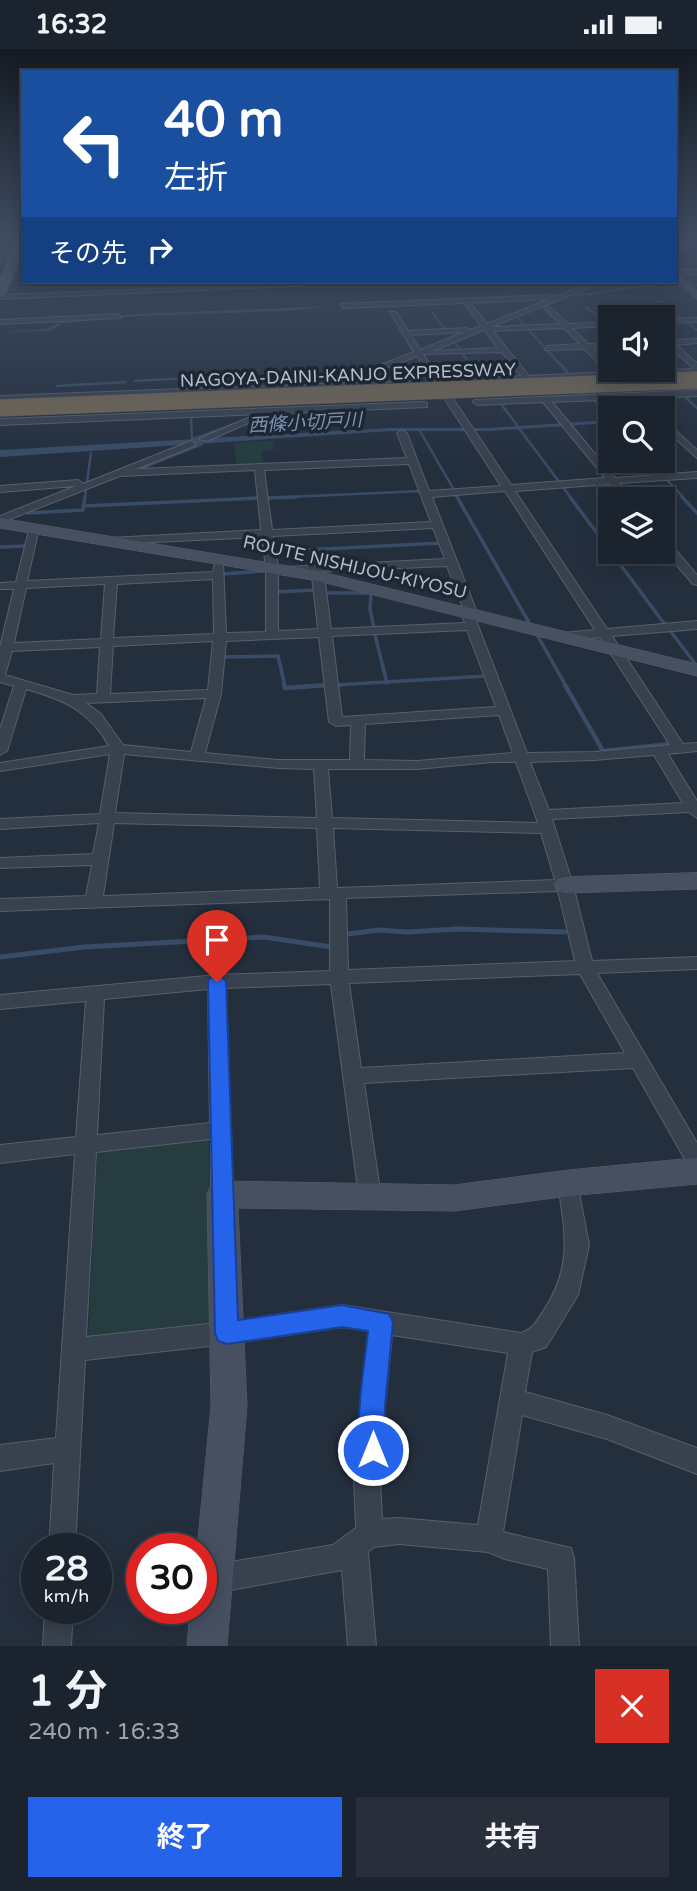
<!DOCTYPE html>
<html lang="ja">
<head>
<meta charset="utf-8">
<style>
	:root { --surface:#1b232e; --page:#282f3a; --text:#f1f3f6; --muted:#a0a4aa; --line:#39404a; --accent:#2563eb }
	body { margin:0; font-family:"Varela Round","Noto Sans JP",sans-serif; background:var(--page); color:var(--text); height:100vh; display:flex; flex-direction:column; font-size:26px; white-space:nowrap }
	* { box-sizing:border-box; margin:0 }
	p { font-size:23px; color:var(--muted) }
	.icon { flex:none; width:38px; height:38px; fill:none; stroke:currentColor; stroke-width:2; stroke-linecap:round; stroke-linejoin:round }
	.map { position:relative; height:1597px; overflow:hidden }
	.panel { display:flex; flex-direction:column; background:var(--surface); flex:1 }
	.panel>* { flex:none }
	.top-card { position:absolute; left:21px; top:21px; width:656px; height:214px; border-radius:0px; box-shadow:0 4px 18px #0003,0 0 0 2px var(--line); background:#1a4fa0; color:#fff; overflow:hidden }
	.fabs { position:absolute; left:598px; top:256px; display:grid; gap:14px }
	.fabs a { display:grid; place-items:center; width:77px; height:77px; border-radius:0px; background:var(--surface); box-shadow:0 4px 18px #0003,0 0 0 2px var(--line); font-size:35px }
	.speed { position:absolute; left:21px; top:1484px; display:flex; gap:14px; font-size:35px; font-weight:700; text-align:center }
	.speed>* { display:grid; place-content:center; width:91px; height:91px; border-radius:50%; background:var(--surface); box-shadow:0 4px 18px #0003,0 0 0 2px var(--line); line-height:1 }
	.speed small { font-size:18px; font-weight:400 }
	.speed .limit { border:10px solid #d22; background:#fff; color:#111 }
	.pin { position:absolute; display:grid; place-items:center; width:60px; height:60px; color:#fff; margin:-72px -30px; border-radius:50% 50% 50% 0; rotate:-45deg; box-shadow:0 0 7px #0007 }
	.pin .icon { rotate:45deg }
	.me { position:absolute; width:77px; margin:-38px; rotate:0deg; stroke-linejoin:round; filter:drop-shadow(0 0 5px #0008) }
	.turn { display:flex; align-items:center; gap:24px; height:147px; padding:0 28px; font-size:32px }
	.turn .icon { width:91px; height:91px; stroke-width:2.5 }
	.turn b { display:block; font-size:49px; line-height:60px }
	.then { display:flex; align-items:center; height:66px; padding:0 28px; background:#0003; gap:14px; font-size:26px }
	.round { display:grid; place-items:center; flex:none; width:74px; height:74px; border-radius:0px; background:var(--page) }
	.summary { display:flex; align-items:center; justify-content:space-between; height:119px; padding:0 28px }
	h1 { font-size:42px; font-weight:700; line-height:52px }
	.action { display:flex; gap:14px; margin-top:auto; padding:14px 28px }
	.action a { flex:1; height:80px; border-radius:0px; background:var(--accent); color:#fff; font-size:28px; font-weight:700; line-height:80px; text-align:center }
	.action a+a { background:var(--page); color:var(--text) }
	.status { display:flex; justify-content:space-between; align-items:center; height:49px; padding:0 35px; background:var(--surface); direction:ltr }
	.status svg { height:19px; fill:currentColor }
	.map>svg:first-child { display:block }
	.green { fill:#263c3f }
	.water { fill:#394c67 }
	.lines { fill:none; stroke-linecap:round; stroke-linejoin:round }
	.stream-far4 { stroke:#394c67; stroke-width:2 }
	.stream-far3 { stroke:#394c67; stroke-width:2.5 }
	.stream-far2 { stroke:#394c67; stroke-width:3.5 }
	.stream-far1 { stroke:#394c67; stroke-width:4.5 }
	.stream { stroke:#394c67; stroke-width:5 }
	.street-casing { stroke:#565f6c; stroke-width:2 }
	.secondary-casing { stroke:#565f6c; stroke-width:1 }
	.primary-casing { stroke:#414a57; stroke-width:2 }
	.street { fill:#38414e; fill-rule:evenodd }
	.secondary { fill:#465061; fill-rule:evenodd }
	.primary { fill:#56606e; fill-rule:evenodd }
	.highway-bridge-casing { stroke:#434c59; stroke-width:18; stroke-linecap:butt }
	.highway-bridge { stroke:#746855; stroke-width:17 }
	.route { fill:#2563eb; stroke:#184099; stroke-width:2 }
	.labels { text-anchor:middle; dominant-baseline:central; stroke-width:7; stroke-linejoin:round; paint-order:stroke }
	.far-street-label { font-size:18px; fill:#b4bcc9; stroke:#1d2633 }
	.far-water-label { font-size:19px; font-style:italic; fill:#7c92b1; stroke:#1d2633 }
</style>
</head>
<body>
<div class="status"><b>16:32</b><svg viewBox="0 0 49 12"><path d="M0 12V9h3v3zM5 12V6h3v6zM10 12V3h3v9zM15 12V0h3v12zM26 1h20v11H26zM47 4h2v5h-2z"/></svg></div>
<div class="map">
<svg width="697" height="1597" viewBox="0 0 697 1597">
	<rect width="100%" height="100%" fill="#242f3e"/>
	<path class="green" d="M 273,392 L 274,401 L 262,402 L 264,416 L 237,418 L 234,394 Z
		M 203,1089 L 209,1093 L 212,1278 L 88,1292 L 97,1105 L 103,1100 Z"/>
	<path class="water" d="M 334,257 L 285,262 L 136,267 L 63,274 L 50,282 L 0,283 L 48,280 L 59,273 L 137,265 Z
		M 611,371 L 611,374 L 489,382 L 390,382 L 0,408 L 0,401 L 390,379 L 488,379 Z"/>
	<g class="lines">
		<path class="stream-far4" d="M 684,199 L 697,210
			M 673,236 L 697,236
			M 548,247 L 589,245 L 647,236
			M 660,252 L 684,271
			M 586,258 L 606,274
			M 432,263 L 446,281
			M 518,269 L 525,278
			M 686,272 L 697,281
			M 527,279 L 545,299
			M 455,294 L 462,302
			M 546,300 L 549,304"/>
		<path class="stream-far3" d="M 548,302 L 570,326
			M 462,304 L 481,329
			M 193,329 L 239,327
			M 135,332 L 187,329 L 188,340
			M 57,337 L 125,333
			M 684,347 L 697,359
			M 593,350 L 610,369
			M 501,355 L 517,376
			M 191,368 L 192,391
			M 518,378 L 560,434
			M 420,382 L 454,441
			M 193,390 L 240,373
			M 649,411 L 662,426
			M 135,422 L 202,395
			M 665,429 L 684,449
			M 87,433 L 91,404
			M 562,437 L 571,449
			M 455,444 L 458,449
			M 85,449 L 86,440
			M 249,449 L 259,449
			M 267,449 L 421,442"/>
		<path class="stream-far2" d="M 457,448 L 531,577
			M 570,448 L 666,577
			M 682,448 L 697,464
			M 267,449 L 296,448
			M 83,457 L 259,449
			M 28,464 L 83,461 L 85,448
			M 0,498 L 26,497
			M 304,501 L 441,494
			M 223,525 L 264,522
			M 275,543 L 316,541
			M 324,544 L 371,544 L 370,560 L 374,579
			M 669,580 L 696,616
			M 374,582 L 387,634
			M 536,584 L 566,637
			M 222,608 L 278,607 L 285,637
			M 335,636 L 487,627
			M 307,637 L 328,636"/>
		<path class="stream-far1" d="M 284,636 L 285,639 L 328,636
			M 335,636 L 340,636
			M 565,636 L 603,702 L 670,695
			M 454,880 L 464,880"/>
		<path class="stream" d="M 348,885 L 379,881 L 408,883 L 457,880 L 565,883
			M 0,908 L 85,898 L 264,888 L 331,898"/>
		<g class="street-casing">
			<path id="street" d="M 697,190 L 697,194 L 676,204 L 676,200 Z
				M 0,206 L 6,205 L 9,207 L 0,210 Z
				M 676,221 L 697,221 L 697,225 L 676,225 Z
				M 332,233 L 380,233 L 0,250 L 0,246 Z
				M 595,233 L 603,233 L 491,278 L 560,275 L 544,259 L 548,257 L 568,275 L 611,273 L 611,277 L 572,279 L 588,295 L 611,294 L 611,298 L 593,299 L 611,317 L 611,320 L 617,323 L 694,320 L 668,296 L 663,296 L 663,286 L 671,291 L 697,290 L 697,294 L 676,296 L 697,314 L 697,324 L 461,335 L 458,334 L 458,330 L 521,327 L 502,303 L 423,305 L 511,436 L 605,429 L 543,353 L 477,356 L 473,353 L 474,351 L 697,341 L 697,347 L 552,353 L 615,429 L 697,423 L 697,429 L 619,434 L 632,450 L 621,450 L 610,435 L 515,442 L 607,580 L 697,572 L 697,580 L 612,587 L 683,695 L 697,694 L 697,702 L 668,705 L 697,752 L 697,769 L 689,763 L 552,770 L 573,836 L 592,912 L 697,908 L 697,920 L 597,924 L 697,1094 L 697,1122 L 690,1119 L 633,1019 L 364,1034 L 381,1148 L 378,1155 L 370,1157 L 362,1155 L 359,1148 L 331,935 L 226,939 L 233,1145 L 230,1152 L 222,1154 L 214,1152 L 211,1145 L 211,1090 L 96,1103 L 86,1288 L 227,1273 L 342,1256 L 521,1284 C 533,1280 537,1272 544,1261 C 573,1217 565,1184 558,1134 L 562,1128 L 569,1125 L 576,1128 L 589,1196 L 578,1246 L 546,1298 L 532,1303 L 525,1343 L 607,1366 L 697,1399 L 697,1425 L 607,1390 L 522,1366 L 503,1483 L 571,1499 L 574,1509 L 579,1597 L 551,1597 L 548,1520 L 505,1510 L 488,1503 L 399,1495 L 374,1498 L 368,1503 L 376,1597 L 348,1597 L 342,1521 L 225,1542 L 204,1535 L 201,1527 L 204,1515 L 214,1511 L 225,1514 L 333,1496 L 356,1479 L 354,1431 L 360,1401 L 361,1357 L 368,1282 L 342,1278 L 227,1295 L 85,1311 L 75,1500 L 49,1500 L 54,1414 L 0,1422 L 0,1396 L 56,1389 L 75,1105 L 0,1114 L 0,1096 L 76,1088 L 86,952 L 0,960 L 0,946 L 217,926 L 330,922 L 330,850 L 0,862 L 0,850 L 86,847 L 92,816 L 0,819 L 0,809 L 93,805 L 99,774 L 0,780 L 0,770 L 100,765 L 110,705 L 0,722 L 0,714 L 109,697 C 91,663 63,650 26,640 L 7,702 L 0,706 L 0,680 L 14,637 L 0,633 L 0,598 L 14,540 L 0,540 L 0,534 L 16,533 L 30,477 L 39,479 L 27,532 L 213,523 L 215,514 L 223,514 L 226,584 L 266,583 L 266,519 L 262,488 L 110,495 L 105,492 L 110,489 L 261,481 L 255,421 L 120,427 L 0,474 L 0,467 L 76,437 L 0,443 L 0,437 L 78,431 L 83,435 L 191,392 L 196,395 L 194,397 L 136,420 L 407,409 L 397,384 L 402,381 L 407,384 L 429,442 L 501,437 L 417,307 L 349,334 L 416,332 L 417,334 L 413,337 L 0,353 L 0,347 L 345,334 L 344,330 L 414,303 L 390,263 L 396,263 L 408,282 L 466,279 L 470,281 L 481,277 L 464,254 L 343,259 L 340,255 L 551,246 L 554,248 ZM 550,250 L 487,275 L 470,254 ZM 564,279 L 580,295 L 548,297 L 545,301 L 584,300 L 608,323 L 529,327 L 493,282 ZM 484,281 L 498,299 L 432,302 ZM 465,283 L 420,301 L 411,286 ZM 409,415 L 431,473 L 272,481 L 264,421 ZM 505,442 L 595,581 L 563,584 L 557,588 L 563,592 L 600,588 L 670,696 L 594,703 L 527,704 L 475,569 L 478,566 L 432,448 ZM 433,479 L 445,510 L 288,518 L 282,521 L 288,524 L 447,517 L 464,561 L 461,564 L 465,574 L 331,580 L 324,527 L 318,524 L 312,527 L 318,580 L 278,582 L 278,518 L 273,487 ZM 213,530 L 214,585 L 113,589 L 117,535 ZM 105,535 L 101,590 L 14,594 L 26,539 ZM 467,581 L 496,658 L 342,668 L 332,587 ZM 319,588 L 329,673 L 336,677 L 351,676 L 350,711 L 278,711 L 205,704 L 221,645 L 226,592 ZM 213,592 L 208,641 L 110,645 L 113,597 ZM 100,598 L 97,645 L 73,646 L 5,626 L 12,602 ZM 206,649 L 191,703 L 123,696 L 101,665 L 86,654 ZM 499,666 L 513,704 L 417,712 L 364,711 L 365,675 ZM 124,705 L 278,719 L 314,720 L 317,769 L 115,764 ZM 654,706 L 683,754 L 549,761 L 530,713 L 594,711 ZM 492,713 L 516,713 L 538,774 L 332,769 L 328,720 L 417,720 ZM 114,774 L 317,779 L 320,839 L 103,847 ZM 333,779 L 541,784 L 555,831 L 337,839 ZM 558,842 L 575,912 L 348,921 L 346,849 ZM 580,925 L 625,1004 L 361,1019 L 349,934 ZM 208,940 L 210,1074 L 97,1086 L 104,950 ZM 392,1286 L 508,1304 L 478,1476 L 399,1469 L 382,1470 L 380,1431 L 386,1401 L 385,1357 Z
				M 639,233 L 687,233 L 690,235 L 645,237 Z
				M 627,255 L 630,255 L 643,268 L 634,268 L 623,257 Z
				M 118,265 L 121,269 L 0,275 L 0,271 Z
				M 697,269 L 697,273 L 663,274 L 663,270 Z
				M 424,353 L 427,354 L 427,358 L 0,376 L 0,370 Z
				M 255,366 L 262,368 L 207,392 L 199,390 Z
				M 663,370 L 697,401 L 697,409 L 663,378 Z
				M 663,490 L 667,491 L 697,526 L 697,536 L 693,535 L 663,500 Z
				M 45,1559 L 73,1559 L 71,1597 L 43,1597 Z"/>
		</g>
		<g class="secondary-casing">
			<path id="secondary" d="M 676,220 L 697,242 L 697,251 L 676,229 Z
				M 0,469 L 318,522 L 697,615 L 697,627 L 318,532 L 0,479 Z
				M 697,824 L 697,840 L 565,844 L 557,842 L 553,836 L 557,830 L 565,828 Z
				M 697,1109 L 697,1135 L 569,1147 L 454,1162 L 238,1159 L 247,1357 L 227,1597 L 187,1597 L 190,1559 L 201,1559 L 201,1500 L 197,1500 L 211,1357 L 207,1145 L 211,1136 L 222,1132 L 454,1136 L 569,1121 Z"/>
		</g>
		<g class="primary-casing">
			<path id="primary" d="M 16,190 L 23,190 L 23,199 L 6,245 L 0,249 L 0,230 Z"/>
		</g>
		<use href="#street" class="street"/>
		<use href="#secondary" class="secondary"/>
		<use href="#primary" class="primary"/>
		<g class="highway-bridge-casing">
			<path id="highway-bridge" d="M 0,359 L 697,331"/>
		</g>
		<use href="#highway-bridge" class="highway-bridge"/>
	</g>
	<linearGradient id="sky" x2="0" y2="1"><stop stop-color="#141a22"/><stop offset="0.46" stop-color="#3f4d63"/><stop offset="1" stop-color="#3f4d63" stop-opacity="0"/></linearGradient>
	<rect width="697" height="414" fill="url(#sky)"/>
	<path class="route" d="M 217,927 L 223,929 L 226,933 L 238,1271 L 342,1256 L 389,1265 L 393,1273 L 385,1357 L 386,1401 L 382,1410 L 373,1413 L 364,1410 C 352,1381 365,1315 368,1282 L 342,1278 L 227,1295 L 218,1292 L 215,1284 L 208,933 L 210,929 Z"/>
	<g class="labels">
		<g class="far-street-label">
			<text transform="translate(348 326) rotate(-2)">NAGOYA-DAINI-KANJO EXPRESSWAY</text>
			<text transform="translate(355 518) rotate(13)">ROUTE NISHIJOU-KIYOSU</text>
		</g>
		<g class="far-water-label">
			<text transform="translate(305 374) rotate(-3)">西條小切戸川</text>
		</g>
	</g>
</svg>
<div class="fabs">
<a><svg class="icon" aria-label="sound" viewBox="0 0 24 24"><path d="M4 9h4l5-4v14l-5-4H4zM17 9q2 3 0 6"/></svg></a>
<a><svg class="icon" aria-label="search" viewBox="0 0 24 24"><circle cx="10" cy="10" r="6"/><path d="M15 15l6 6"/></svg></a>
<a><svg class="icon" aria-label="layers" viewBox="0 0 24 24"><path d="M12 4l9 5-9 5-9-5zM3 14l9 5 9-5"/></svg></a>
</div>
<div class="speed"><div>28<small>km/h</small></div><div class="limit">30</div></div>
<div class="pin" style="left:217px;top:933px;background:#d93025"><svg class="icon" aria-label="arrive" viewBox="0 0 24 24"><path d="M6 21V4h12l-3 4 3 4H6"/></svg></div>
<svg class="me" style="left:373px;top:1401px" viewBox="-20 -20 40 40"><circle r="17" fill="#2563eb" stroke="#fff" stroke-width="3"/><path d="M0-11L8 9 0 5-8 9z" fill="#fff"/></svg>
<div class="top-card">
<div class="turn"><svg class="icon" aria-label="left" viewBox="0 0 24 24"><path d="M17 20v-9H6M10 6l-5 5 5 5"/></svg><div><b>40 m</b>左折</div></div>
<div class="then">その先<svg class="icon" aria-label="right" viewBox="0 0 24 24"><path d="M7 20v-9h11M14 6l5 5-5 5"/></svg></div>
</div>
</div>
<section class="panel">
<div class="summary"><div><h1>1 分</h1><p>240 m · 16:33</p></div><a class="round" style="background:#d93025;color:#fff"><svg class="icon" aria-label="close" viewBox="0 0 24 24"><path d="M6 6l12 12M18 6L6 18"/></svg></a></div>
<div class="action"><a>終了</a><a>共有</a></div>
</section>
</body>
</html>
